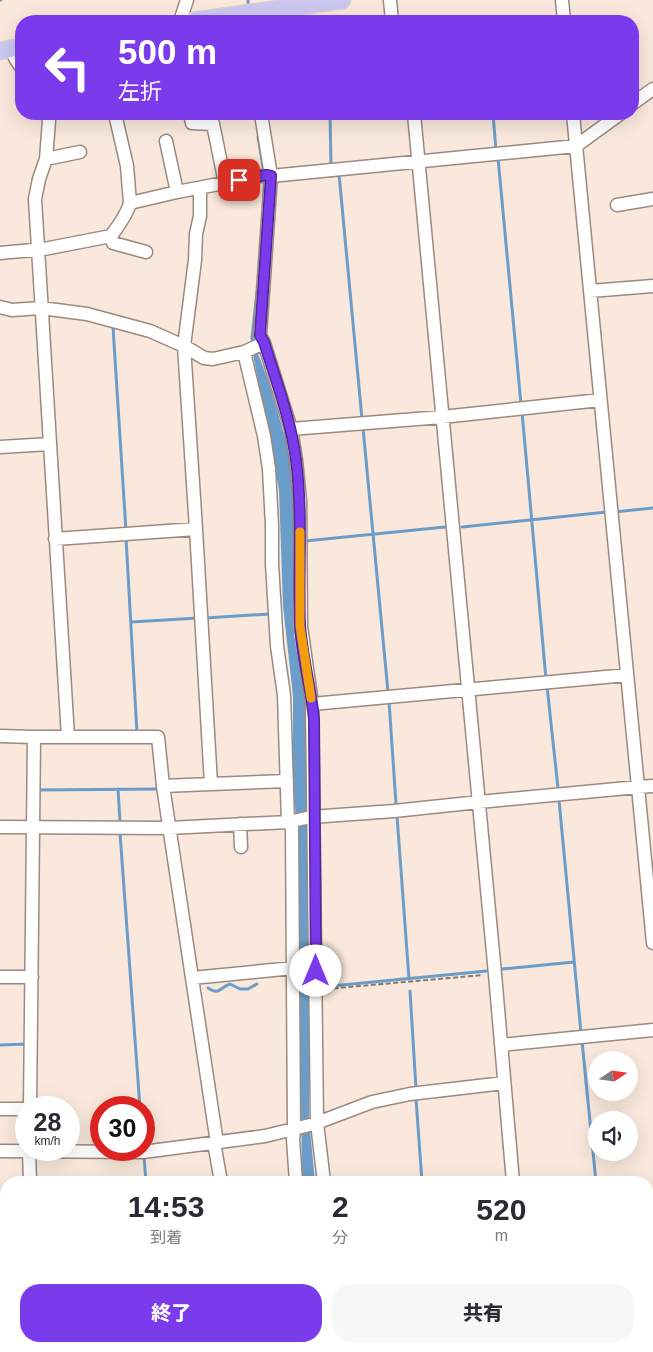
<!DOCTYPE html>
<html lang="ja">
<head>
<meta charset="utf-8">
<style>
	:root { --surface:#fff; --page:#f7f7f7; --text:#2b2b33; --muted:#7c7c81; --accent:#7c3aed }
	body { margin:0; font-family:Arial,"Noto Sans JP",sans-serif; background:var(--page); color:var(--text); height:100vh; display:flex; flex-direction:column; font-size:19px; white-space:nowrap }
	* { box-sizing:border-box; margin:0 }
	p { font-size:16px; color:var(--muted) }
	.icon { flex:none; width:28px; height:28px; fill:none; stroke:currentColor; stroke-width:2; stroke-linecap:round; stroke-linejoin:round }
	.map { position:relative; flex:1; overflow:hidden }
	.details { position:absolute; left:0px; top:1176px; width:654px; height:176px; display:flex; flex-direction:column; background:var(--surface); border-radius:20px 20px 0 0; box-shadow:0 5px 20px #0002 }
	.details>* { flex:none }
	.guide { position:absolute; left:15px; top:15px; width:624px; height:105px; border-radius:20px; box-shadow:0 5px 20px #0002; background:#7c3aed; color:#fff; overflow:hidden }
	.needle { width:32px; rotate:77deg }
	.controls { position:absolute; left:588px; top:1051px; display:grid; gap:10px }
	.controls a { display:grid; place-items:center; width:50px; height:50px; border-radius:50%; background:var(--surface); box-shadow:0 5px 20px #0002; font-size:25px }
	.speed { position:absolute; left:15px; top:1096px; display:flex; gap:10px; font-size:25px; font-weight:700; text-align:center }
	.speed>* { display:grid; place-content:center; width:65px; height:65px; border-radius:50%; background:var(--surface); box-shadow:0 5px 20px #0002; line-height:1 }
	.speed small { font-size:12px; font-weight:400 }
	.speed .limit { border:8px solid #d22; background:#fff; color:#111 }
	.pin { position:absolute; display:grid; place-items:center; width:42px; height:42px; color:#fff; margin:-21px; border-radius:10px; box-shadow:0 2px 8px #0006 }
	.me { position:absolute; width:55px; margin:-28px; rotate:0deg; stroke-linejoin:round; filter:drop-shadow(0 0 4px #0008) }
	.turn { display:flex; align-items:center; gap:18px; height:105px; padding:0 20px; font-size:22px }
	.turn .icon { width:65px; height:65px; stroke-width:2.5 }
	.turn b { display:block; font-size:35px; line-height:42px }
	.eta { display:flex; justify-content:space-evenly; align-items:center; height:85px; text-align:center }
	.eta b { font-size:30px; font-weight:800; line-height:35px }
	.action { display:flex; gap:10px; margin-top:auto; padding:10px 20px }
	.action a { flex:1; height:58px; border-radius:20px; background:var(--accent); color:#fff; font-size:20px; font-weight:800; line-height:58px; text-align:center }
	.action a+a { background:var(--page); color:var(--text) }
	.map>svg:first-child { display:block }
	.water { fill:#6a9dca }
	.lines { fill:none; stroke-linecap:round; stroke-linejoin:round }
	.stream { stroke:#6a9dca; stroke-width:3 }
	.minor-casing { stroke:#9a8a7f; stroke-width:15 }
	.major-casing { stroke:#d3d2d1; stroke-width:19 }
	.path { stroke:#857a72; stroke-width:2; stroke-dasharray:5 2.5; stroke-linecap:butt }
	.minor { stroke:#fff; stroke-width:12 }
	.major { stroke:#cbc7f1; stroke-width:16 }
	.route-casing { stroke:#51269a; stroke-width:12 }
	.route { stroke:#7c3aed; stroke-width:9 }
	.slow { stroke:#f59e0b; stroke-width:9 }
</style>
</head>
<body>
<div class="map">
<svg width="653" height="1352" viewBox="0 0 653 1352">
	<rect width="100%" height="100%" fill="#f9e8db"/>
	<path class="water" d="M 254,343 L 268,380 L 286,440 L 296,504 L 293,609 L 294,634 L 304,695 L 308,715 L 306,827 L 309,829 L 309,1119 L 315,1182 L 303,1182 L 302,1171 L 297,828 L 293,784 L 293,696 L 283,606 L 279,490 L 251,344 Z
		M 320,1346 L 368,1346 L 351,1352 L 302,1352 Z"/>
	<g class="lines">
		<path class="stream" d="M 0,0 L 1,0
			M 248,3 L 248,0
			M 330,114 L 331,166
			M 493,114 L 496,150
			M 258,137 L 264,172
			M 498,158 L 521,404
			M 339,174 L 362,419
			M 113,327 L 126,531
			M 253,346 L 252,338 L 257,292
			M 522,412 L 546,679
			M 363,428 L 388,692
			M 614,512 L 653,508
			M 462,527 L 607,512
			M 126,538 L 137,734
			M 305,541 L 445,527
			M 205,618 L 270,614
			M 131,622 L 198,618
			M 547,686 L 558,788
			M 389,701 L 396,804
			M 118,789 L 120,822
			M 37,790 L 159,789
			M 559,800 L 581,1033
			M 397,816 L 409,979
			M 120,833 L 140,1108
			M 502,969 L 574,962
			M 321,987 L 487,971
			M 208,988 C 220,996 220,987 230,984 L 240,989 L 248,989 L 257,984
			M 410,991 L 416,1088
			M 582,1041 L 596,1182
			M 0,1045 L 27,1044
			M 416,1099 L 422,1182
			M 25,1114 L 26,1141
			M 144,1157 L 146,1182
			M 417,1346 L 418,1352
			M 563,1346 L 564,1352"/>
		<g class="minor-casing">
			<path id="minor" d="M 390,0 L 392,21
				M 562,0 L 564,21
				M 180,21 L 187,0
				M 11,48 L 15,58 L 21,67
				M 632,104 L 653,89
				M 115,114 L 127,166 L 130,203
				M 190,114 L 192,123 L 213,124 L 225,183
				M 261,114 L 271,176 L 260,335 L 264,343
				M 414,114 L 495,974 L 513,1182
				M 573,114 L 638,787 L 653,786
				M 166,141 L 177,192
				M 46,159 L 80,152
				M 617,205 L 653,199
				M 111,236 L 113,243 L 146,252
				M 0,253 L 44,249 L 111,236 C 118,226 127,215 130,203 L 177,192 L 266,175 L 271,176 L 576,146 L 620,114
				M 590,291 L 653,286
				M 0,307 L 12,310 L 41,308 L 87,314 L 150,331 L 184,346 L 204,358 L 213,359 L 244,352 L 264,343 L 291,429 L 442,417 L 600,400
				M 244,352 L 264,436 L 269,469 L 272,525 L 272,564 L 277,646 L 284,695 L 288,822 L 292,828 L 294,1130 L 293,1139 L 296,1182
				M 291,429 L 296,460 L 300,501 L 301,626 L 312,704 L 627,675
				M 0,447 L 50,444
				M 196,529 L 184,346 L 195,260 L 196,234 L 200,216 L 200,188
				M 55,539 L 196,529 L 211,784 L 287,781
				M 312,704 L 317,1123 L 324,1182
				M 0,736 L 34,737
				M 68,737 L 158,737 L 163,786
				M 211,784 L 163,786 L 217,1143 L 215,1148 L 221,1182
				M 240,824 L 241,847
				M 0,827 L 169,828 L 288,822 L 311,817 L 394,811 L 479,802 L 638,787 L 653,943
				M 0,977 L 32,977
				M 192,978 L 293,968
				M 501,1045 L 653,1030
				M 30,1108 L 34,737 L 68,737 L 35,199 L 39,179 L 46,159 L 49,121 L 47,114
				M 0,1109 L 26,1109
				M 29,1150 L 30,1182
				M 0,1151 L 143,1152 L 265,1136 L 314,1124 L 372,1102 L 410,1094 L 504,1083
				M 648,1238 L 653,1237
				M 650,1266 L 653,1298
				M 0,1343 L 6,1339
				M 200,1346 L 202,1352
				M 285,1352 L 304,1346
				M 374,1352 L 392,1346
				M 487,1352 L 488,1346"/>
		</g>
		<g class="major-casing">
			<path id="major" d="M 194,21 L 342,0
				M 0,51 L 21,47"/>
		</g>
		<path class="path" d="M 326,989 L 483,975"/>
		<use href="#minor" class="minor"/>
		<use href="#major" class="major"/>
	</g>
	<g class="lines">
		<g class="route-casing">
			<path id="route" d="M 239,180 L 266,175 L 271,176 L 260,335 L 264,342 C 276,381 291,420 296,460 C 303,515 298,570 300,625 C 302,656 311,688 314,719 L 316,971"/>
		</g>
		<use href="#route" class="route"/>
		<path class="slow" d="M 300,532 L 300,626 L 311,698"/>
	</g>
</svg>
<div class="controls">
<a><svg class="needle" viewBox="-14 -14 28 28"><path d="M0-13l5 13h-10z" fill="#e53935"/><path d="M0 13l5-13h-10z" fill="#7c7c81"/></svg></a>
<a><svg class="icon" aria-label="sound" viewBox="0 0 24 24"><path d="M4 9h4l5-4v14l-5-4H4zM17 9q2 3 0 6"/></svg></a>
</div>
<div class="speed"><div>28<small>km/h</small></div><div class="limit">30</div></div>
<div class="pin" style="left:239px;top:180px;background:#d93025"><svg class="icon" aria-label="arrive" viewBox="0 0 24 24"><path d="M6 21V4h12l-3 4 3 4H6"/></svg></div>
<svg class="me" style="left:316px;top:971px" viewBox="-20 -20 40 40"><circle r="19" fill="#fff"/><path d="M0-13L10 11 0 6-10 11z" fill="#7c3aed"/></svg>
<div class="guide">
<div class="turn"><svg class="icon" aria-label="left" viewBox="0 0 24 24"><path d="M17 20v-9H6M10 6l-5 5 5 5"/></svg><div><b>500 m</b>左折</div></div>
</div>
<section class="details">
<div class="eta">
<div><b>14:53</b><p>到着</p></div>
<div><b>2</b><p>分</p></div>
<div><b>520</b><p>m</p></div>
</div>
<div class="action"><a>終了</a><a>共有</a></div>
</section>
</div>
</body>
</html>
